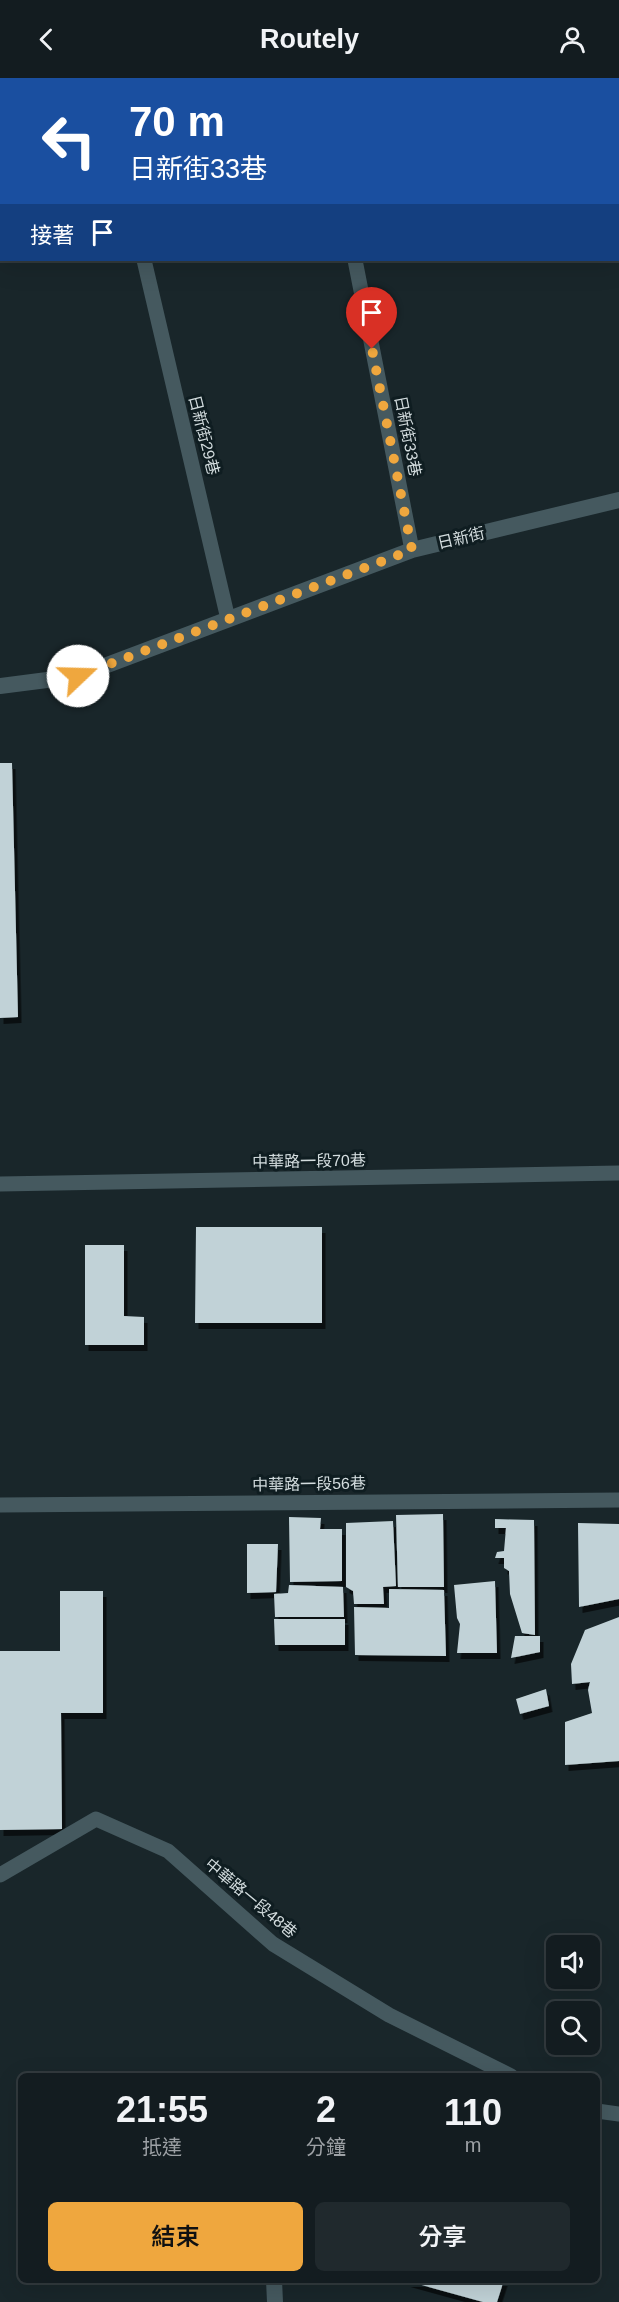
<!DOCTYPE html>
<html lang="zh-TW">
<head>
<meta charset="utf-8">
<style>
	:root { --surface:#131c20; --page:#20292d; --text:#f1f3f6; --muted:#9da1a5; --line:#323a3e; --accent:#efa73e }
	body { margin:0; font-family:Arial,"Noto Sans TC",sans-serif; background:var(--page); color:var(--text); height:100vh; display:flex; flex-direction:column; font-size:22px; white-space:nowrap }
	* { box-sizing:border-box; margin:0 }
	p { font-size:20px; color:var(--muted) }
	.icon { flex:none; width:33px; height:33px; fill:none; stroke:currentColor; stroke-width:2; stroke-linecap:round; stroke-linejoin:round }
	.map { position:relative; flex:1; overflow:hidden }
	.side { position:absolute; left:18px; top:1995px; width:582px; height:210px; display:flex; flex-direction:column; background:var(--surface); border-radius:9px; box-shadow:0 6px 24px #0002,0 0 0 2px var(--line) }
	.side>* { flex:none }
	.banner { position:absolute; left:0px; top:0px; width:620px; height:183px; box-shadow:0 6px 24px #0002,0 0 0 2px var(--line); background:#1a4fa0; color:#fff; overflow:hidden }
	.tools { position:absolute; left:546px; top:1857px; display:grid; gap:12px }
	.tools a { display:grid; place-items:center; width:54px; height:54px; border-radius:9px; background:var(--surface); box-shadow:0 6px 24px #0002,0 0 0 2px var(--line); font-size:30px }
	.pin { position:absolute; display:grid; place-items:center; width:51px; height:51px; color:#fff; margin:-62px -26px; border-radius:50% 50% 50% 0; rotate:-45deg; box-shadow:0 0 6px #0007 }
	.pin .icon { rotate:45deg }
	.me { position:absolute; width:66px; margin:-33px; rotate:69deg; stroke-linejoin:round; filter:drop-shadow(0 0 4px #0008) }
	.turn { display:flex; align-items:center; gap:21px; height:126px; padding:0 30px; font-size:27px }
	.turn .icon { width:78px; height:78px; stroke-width:2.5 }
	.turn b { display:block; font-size:42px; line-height:51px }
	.then { display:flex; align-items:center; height:57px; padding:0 30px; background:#0003; gap:12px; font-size:22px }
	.eta { display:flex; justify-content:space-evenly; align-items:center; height:102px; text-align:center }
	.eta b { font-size:36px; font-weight:600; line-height:42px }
	.cta { display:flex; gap:12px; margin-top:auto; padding:12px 30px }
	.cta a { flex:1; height:69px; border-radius:9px; background:var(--accent); color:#111; font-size:24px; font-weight:600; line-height:69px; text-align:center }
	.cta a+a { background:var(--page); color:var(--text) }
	header { display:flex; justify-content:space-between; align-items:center; height:78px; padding:0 30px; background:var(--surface); font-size:27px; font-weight:600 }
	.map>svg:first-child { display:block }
	.building { fill:#c1d2d7; filter:url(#shadow) }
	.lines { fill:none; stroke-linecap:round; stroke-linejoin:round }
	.service { stroke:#45595f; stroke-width:15 }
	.minor { stroke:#45595f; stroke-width:16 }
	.route { stroke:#efa73e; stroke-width:10; stroke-dasharray:0 18 }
	.labels { text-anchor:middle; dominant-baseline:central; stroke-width:6; stroke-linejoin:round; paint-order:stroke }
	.street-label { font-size:16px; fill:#d3dcde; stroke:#0f1d21 }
</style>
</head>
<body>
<header><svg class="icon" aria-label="back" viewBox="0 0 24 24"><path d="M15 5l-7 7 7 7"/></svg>Routely<svg class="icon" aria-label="person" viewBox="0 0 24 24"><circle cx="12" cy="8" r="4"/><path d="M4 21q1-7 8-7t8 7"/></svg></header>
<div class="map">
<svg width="619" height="2224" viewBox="0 0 619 2224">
	<defs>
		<filter id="shadow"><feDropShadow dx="3.5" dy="6" stdDeviation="0" flood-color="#0009"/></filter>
	</defs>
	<rect width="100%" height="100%" fill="#19262a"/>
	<path class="building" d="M 0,685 L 12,685 L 18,939 L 0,940 Z
		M 196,1149 L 322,1149 L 322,1245 L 195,1245 Z
		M 85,1167 L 124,1167 L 124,1238 L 144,1239 L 144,1267 L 85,1267 Z
		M 443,1436 L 444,1509 L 398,1509 L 396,1437 Z
		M 289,1439 L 321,1440 L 320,1451 L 342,1451 L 342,1503 L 290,1504 Z
		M 495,1441 L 534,1442 L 535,1557 L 522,1555 L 510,1516 L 509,1493 L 504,1490 L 504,1480 L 495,1480 L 497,1474 L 504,1473 L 506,1450 L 495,1450 Z
		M 393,1443 L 396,1508 L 383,1509 L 384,1526 L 354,1526 L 353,1513 L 346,1509 L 346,1445 Z
		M 578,1445 L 619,1446 L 619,1521 L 579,1529 Z
		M 247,1466 L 278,1466 L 276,1514 L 247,1515 Z
		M 495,1503 L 497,1575 L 457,1575 L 460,1546 L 457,1540 L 454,1507 Z
		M 289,1507 L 343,1509 L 344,1539 L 275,1539 L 274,1516 L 288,1515 Z
		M 389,1511 L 444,1512 L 446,1578 L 355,1577 L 354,1529 L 389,1530 Z
		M 60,1513 L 103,1513 L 103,1635 L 61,1635 L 62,1751 L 0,1752 L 0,1573 L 60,1573 Z
		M 619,1539 L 619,1683 L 565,1687 L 565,1644 L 592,1635 L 588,1612 L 590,1604 L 572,1606 L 571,1586 L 585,1552 Z
		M 274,1541 L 345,1541 L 345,1567 L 275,1567 Z
		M 515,1558 L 540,1558 L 540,1574 L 511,1580 Z
		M 546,1611 L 549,1628 L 520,1636 L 516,1621 Z
		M 16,2086 L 21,2086 L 21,2141 L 19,2141 Z
		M 504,2202 L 497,2224 L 483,2224 L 407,2203 Z"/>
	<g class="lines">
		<path class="service" d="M 319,0 L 319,2
			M 144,182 L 228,541
			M 355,182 L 412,472
			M 0,1106 L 619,1095
			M 0,1427 L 619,1422
			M 0,1797 L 96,1741 L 168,1773 L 273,1866 L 389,1937 L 511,1998
			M 597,2033 L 619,2036"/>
		<path class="minor" d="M 0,608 L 78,598 L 412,472 L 619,422
			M 274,2202 L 275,2224"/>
	</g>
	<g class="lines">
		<path class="route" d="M 78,598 L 412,472 L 372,271"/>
	</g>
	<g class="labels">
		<g class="street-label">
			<text transform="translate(204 357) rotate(76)">日新街29巷</text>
			<text transform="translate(408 358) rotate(79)">日新街33巷</text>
			<text transform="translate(461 460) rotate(-13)">日新街</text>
			<text transform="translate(309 1083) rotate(-1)">中華路一段70巷</text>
			<text transform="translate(309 1406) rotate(-1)">中華路一段56巷</text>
			<text transform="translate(251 1820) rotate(40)">中華路一段48巷</text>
		</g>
	</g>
</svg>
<div class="tools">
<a><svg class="icon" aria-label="sound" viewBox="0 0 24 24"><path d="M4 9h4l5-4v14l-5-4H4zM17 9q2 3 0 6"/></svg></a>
<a><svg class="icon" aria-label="search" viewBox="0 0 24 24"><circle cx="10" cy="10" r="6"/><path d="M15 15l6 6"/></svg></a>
</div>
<div class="pin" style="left:372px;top:271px;background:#d93025"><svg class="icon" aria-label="arrive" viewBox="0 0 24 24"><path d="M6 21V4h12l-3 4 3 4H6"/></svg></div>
<svg class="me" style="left:78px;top:598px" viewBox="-20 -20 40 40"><circle r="19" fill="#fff"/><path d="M0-13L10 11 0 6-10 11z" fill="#efa73e"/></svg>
<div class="banner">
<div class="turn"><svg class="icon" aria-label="left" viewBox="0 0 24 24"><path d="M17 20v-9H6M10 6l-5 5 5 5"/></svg><div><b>70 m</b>日新街33巷</div></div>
<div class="then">接著<svg class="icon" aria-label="arrive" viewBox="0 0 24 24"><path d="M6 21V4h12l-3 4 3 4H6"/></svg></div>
</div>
<section class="side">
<div class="eta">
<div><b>21:55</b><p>抵達</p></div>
<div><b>2</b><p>分鐘</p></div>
<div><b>110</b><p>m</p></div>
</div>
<div class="cta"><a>結束</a><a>分享</a></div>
</section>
</div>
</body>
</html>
